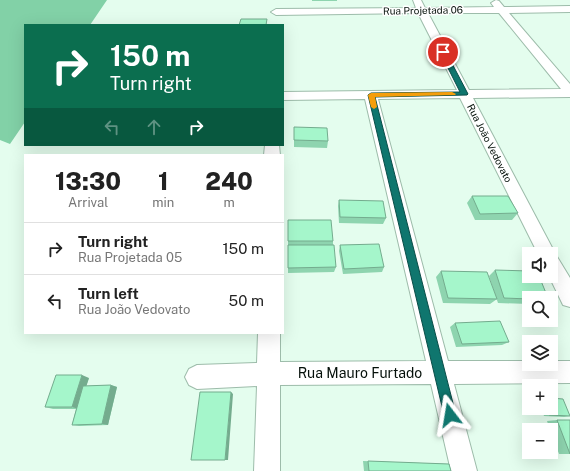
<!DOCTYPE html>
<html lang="en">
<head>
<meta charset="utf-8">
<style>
	:root { --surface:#fff; --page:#f6f6f6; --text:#222; --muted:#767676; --line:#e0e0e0 }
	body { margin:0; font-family:"Public Sans",sans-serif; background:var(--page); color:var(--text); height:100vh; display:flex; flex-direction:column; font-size:15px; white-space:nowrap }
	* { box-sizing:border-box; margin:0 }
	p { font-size:13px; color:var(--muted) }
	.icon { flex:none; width:22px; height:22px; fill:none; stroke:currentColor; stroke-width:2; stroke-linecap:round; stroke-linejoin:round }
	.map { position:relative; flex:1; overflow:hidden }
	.details { position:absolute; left:24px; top:154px; width:260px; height:180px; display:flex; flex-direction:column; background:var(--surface); border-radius:0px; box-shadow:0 4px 16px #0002 }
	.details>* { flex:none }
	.top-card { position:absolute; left:24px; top:24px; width:260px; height:122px; border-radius:0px; box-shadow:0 4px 16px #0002; background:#0b6e4f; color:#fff; overflow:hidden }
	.fabs { position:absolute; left:522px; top:247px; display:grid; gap:8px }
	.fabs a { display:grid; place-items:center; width:36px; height:36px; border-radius:0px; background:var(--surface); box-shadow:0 4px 16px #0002; font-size:20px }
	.pin { position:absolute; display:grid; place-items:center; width:34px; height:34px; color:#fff; margin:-17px; border:2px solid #fff; border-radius:50%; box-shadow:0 1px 4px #0007 }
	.me { position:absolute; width:44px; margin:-22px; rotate:346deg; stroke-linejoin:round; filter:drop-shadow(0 0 3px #0008) }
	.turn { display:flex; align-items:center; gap:14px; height:84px; padding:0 20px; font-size:18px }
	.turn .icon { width:52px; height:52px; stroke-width:2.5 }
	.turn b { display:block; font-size:28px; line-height:34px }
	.lanes { display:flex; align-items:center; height:38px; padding:0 20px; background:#0003; justify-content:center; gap:20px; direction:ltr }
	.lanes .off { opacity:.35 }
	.eta { display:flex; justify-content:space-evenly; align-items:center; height:68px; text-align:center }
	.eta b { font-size:24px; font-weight:800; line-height:28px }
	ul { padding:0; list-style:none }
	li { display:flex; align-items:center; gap:12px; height:52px; padding:0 20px; border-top:1px solid var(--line) }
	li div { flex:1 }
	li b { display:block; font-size:15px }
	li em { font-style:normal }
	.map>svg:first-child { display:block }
	.forest { fill:#82d1a7 }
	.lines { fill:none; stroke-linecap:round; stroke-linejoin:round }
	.minor-casing { stroke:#9dbcaa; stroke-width:2 }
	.minor { fill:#fff; fill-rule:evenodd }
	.wall { fill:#8ed4af }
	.shaded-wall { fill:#74ac8e }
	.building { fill:#a5f6cb; stroke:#74ac8e }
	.route { fill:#0f766e; stroke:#0a4d48 }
	.slow { fill:#f59e0b }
	.labels { text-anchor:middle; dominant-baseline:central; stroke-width:3; stroke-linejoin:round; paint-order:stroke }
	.far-street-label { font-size:10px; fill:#05100a; stroke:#fff }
	.near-street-label { font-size:14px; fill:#05100a; stroke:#fff }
</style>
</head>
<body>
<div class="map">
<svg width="570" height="471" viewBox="0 0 570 471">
	<rect width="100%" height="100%" fill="#e4fdee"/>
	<path class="forest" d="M 0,0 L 107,0 L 90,25 L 25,25 L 25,122 L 10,144 L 0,140 Z"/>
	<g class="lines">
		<g class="minor-casing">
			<path id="minor" d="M 413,0 L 421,0 L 425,8 L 494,7 L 491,3 L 496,0 L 499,1 L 504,7 L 570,6 L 570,12 L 509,13 L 570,84 L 570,97 L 473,98 L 556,255 L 570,278 L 570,307 L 563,305 L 549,276 L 551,276 L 551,254 L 538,254 L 460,98 L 378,99 L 448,361 L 529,361 L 529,364 L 551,364 L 551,361 L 570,361 L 570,383 L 454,384 L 477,471 L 451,471 L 431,384 L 280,385 L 280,471 L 254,471 L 257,386 L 197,389 L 189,385 L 185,377 L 189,369 L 197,365 L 257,363 L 258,333 L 280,333 L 280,362 L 426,361 L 365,99 L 283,100 L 283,92 L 457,90 L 418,13 L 276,15 L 271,12 L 276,9 L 416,8 ZM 428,13 L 499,13 L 561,89 L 469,90 Z
				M 265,145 L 279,145 L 280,155 L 264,155 Z"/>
		</g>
		<use href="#minor" class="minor"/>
	</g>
	<path class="wall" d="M 312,0 L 337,0 L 337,1 L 312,1 Z
		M 294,127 L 328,141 L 327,148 L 294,147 Z
		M 472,196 L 518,213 L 512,220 L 475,220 L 467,203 Z
		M 339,200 L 386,218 L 383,224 L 339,223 L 338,206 Z
		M 288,220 L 333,241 L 333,245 L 336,267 L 334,272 L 288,273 Z
		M 340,245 L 384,267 L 382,272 L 343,274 L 339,251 Z
		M 495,270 L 529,298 L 529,304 L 498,303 L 489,276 Z
		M 441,271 L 497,299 L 490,304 L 443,303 L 436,277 Z
		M 455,323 L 509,342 L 502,345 L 456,347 L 450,327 Z
		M 89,378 L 86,386 L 111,385 L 117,387 L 108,425 L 79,426 L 72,425 L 76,409 L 53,409 L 45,407 Z
		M 541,408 L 551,408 L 570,416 L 564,417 L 544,416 Z
		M 557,420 L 570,420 L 570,454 L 559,454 L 551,432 L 551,430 L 550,430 L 547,421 Z
		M 363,461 L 449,464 L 451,471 L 364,471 Z"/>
	<path class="shaded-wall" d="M 82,375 L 89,378 L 79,409 L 72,407 Z
		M 111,385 L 117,387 L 108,425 L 102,424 Z
		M 231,392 L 233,394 L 228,460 L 225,460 Z"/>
	<path class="building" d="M 241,19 L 267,19 L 266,25 L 239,25 Z
		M 294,127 L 327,128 L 328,141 L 294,140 Z
		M 472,196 L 508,196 L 518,213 L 480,214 Z
		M 339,200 L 383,201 L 386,218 L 340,217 Z
		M 288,220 L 331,220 L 333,241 L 288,241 Z
		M 379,244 L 384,267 L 344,269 L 340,245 Z
		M 288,245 L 334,245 L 336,267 L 288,268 Z
		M 495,270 L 529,271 L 529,276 L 539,276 L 548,298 L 529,298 L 529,299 L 504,298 Z
		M 441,271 L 487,272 L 497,299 L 448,298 Z
		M 500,321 L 509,342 L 462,344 L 455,323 Z
		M 56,375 L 82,375 L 72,407 L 45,407 Z
		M 111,385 L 102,424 L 72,425 L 83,386 Z
		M 200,392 L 231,392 L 225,460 L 191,460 Z
		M 551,398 L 563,399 L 570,416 L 549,415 L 546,408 L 551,408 Z
		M 557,420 L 570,420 L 570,454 Z
		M 368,461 L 449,464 L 451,471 L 369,471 Z"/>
	<path class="route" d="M 441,51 L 446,52 L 468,94 L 467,95 L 375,97 L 456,415 L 455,419 L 450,421 L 446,419 L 444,415 L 368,95 L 371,93 L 460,92 L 440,52 Z"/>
	<path class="slow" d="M 452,92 L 456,94 L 455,95 L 375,97 L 377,107 L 374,109 L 371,107 L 368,95 L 371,93 Z"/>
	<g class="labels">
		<g class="far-street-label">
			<text transform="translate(423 10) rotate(-1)">Rua Projetada 06</text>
			<text transform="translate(490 143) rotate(63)">Rua João Vedovato</text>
		</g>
		<g class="near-street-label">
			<text x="360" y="373">Rua Mauro Furtado</text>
		</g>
	</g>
</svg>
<div class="fabs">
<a><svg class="icon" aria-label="sound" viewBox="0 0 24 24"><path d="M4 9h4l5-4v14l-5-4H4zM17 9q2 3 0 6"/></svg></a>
<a><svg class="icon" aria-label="search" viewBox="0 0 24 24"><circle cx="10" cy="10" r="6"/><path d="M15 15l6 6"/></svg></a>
<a><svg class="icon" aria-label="layers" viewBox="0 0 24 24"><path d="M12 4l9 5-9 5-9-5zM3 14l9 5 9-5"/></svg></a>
<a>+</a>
<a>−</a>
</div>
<div class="pin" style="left:443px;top:52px;background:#d93025"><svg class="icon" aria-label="arrive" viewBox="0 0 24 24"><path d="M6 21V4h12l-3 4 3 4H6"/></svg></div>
<svg class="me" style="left:450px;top:415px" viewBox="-20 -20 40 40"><path d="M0-17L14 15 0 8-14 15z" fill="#0f766e" stroke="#fff" stroke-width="4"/></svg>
<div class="top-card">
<div class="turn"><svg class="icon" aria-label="right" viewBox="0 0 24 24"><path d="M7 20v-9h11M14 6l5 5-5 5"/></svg><div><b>150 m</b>Turn right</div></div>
<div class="lanes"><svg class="icon off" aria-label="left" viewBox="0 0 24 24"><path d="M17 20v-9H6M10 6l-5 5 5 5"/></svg><svg class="icon off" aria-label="ahead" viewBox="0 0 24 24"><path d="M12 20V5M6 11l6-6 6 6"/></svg><svg class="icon" aria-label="right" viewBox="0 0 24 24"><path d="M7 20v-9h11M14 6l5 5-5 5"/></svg></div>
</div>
<section class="details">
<div class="eta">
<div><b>13:30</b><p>Arrival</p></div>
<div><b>1</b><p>min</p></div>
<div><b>240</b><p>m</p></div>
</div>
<ul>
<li><svg class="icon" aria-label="right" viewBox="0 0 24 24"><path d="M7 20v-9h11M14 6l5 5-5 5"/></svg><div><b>Turn right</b><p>Rua Projetada 05</p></div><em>150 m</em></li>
<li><svg class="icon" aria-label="left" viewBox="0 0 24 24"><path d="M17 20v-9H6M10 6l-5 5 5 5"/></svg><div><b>Turn left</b><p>Rua João Vedovato</p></div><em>50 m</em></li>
</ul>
</section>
</div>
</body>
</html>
